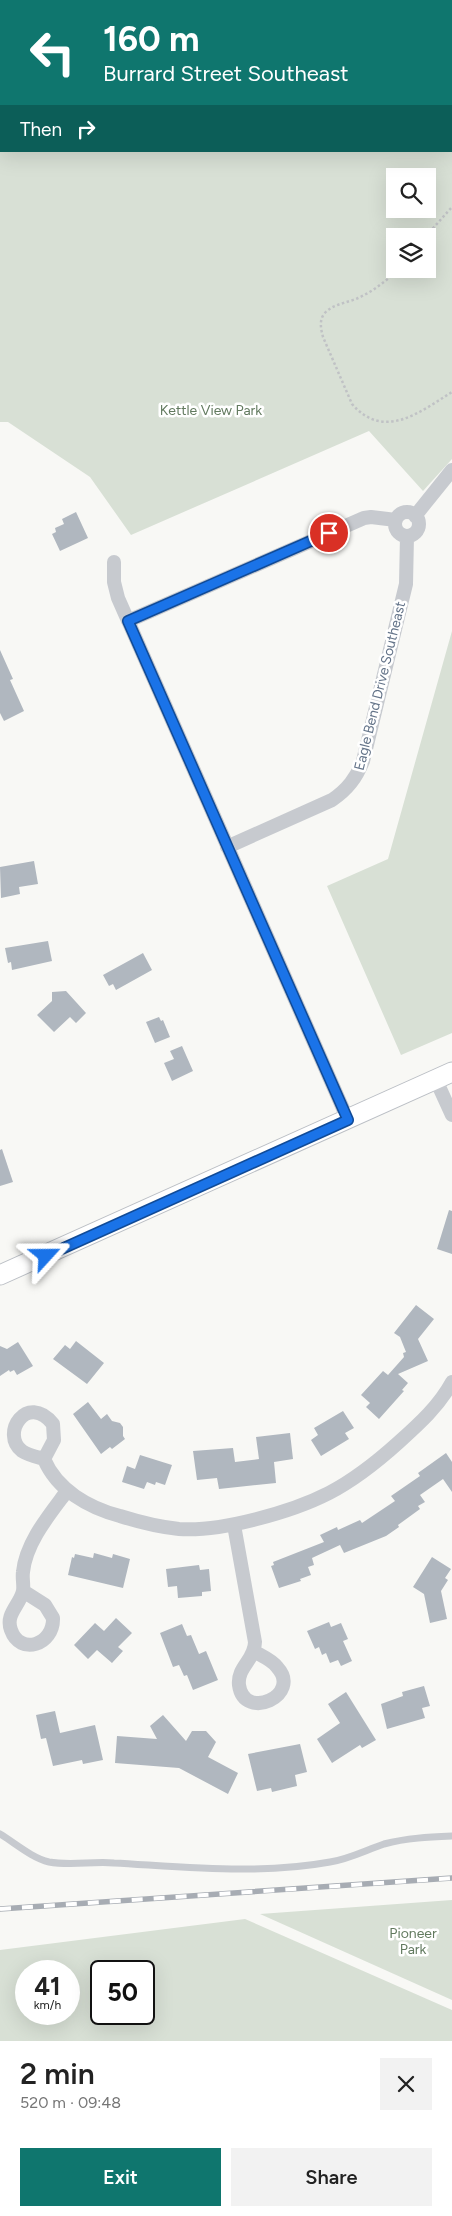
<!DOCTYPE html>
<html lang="en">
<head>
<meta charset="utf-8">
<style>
	:root { --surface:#fff; --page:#f2f2f2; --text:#222; --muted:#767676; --accent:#0f766e }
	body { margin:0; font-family:Figtree,sans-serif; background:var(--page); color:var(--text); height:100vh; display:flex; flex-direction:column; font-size:19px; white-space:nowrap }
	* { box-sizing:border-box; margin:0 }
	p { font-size:16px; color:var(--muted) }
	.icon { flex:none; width:28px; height:28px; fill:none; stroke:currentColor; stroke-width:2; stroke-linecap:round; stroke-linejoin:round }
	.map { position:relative; height:2041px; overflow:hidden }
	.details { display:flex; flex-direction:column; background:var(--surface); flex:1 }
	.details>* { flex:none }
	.hud { position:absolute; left:0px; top:0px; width:452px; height:152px; box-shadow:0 5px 20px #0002; background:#0f766e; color:#fff; overflow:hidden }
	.tools { position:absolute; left:386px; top:168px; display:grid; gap:10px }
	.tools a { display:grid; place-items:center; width:50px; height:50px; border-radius:0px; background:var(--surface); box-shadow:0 5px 20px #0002; font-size:25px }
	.speed { position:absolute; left:15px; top:1960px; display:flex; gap:10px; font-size:25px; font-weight:700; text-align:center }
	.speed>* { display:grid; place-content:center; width:65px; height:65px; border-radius:50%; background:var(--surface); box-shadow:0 5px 20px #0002; line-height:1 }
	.speed small { font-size:12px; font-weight:400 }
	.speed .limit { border:2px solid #111; border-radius:8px; background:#fff; color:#111 }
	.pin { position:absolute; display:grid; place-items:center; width:42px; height:42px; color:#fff; margin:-21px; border:2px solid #fff; border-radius:50%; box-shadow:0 1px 5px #0007 }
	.me { position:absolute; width:55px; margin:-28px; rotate:66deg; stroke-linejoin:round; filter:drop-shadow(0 0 4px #0008) }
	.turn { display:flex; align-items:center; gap:18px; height:105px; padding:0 20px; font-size:22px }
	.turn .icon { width:65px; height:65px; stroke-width:2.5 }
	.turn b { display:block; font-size:35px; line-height:42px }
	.then { display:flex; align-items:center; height:48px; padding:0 20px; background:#0003; gap:10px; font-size:19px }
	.round { display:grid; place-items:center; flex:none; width:52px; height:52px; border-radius:0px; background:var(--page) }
	.overview { display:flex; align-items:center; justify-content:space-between; height:85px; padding:0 20px }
	h1 { font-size:30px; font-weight:600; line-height:38px }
	.primary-button { display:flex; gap:10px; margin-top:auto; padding:10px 20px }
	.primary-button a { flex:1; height:58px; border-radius:0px; background:var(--accent); color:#fff; font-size:20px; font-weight:600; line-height:58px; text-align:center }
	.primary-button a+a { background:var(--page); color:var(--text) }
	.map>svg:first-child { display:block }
	.green { fill:#d8e0d5; fill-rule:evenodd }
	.water { fill:#c1ccd2 }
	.building { fill:#b0b7bf }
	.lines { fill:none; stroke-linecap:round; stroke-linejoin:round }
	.secondary-casing { stroke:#bbbfc5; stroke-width:21 }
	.path { stroke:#c0c2c5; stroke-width:2.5; stroke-dasharray:2.5 2.5; stroke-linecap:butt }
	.lane { stroke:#c7cacf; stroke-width:7 }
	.street { stroke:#c7cacf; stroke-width:14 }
	.secondary { stroke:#fff; stroke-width:19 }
	.rail-casing { stroke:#a7acb3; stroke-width:5.5 }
	.rail { stroke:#fff; stroke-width:4; stroke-dasharray:11; stroke-linecap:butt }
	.route-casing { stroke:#114b97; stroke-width:12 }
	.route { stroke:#1a73e8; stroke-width:9 }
	.labels { text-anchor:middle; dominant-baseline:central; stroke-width:5; stroke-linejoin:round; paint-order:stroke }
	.park-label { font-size:14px; fill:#627a5f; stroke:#fff }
	.street-label { font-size:14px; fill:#647489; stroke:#fff }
</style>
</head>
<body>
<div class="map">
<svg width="452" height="2041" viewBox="0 0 452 2041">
	<rect width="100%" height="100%" fill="#f8f8f5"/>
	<path class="green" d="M 0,0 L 44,0 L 1,1 L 1,151 L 451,151 L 451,1 L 216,1 L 452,0 L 452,459 L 423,491 L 369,431 L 131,535 L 90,477 L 8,422 L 0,422 ZM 395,176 L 428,176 L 428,209 L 395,209 ZM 395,236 L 428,236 L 428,269 L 395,269 Z
		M 452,631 L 452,1033 L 401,1055 L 327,886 L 388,859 Z
		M 452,1900 L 452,2000 L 260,1914 Z
		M 245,1919 L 452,2010 L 452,2041 L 0,2041 L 0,1950 ZM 26,1971 L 69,1971 L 69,2014 L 26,2014 ZM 101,1971 L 144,1971 L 144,2014 L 101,2014 Z"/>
	<path class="water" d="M 87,0 L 217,0 L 87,1 Z"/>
	<path class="building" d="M 76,512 L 88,538 L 60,551 L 52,534 L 56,532 L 55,528 L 64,524 L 62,519 Z
		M 0,650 L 13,679 L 10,680 L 24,711 L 4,721 L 0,713 Z
		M 34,861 L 38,884 L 19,887 L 20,894 L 1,898 L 0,867 Z
		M 48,941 L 52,961 L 12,970 L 11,962 L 8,963 L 5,948 Z
		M 143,953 L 152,970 L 116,990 L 113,984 L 109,986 L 103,975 Z
		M 66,991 L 86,1013 L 76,1023 L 70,1017 L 54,1032 L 37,1015 L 52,1001 L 52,992 Z
		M 159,1017 L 161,1021 L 163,1020 L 170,1037 L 155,1043 L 146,1022 Z
		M 182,1046 L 193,1071 L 172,1081 L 164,1063 L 174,1059 L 170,1051 Z
		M 2,1149 L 13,1182 L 0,1186 L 0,1150 Z
		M 449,1210 L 452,1211 L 452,1254 L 437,1249 Z
		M 416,1305 L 434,1319 L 418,1339 L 428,1361 L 398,1374 L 408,1383 L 402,1390 L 404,1391 L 379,1419 L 366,1407 L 370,1403 L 361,1395 L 383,1371 L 388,1375 L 404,1357 L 403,1353 L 406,1352 L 400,1337 L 394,1333 Z
		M 76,1341 L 104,1363 L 87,1384 L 53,1359 L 65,1345 L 70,1349 Z
		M 18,1342 L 33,1366 L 17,1375 L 14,1370 L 10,1372 L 9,1370 L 0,1376 L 0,1346 L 7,1349 Z
		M 88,1402 L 101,1419 L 107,1414 L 112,1421 L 120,1423 L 123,1427 L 123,1436 L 125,1439 L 112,1449 L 110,1447 L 101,1454 L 73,1414 Z
		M 343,1411 L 354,1428 L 345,1433 L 349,1439 L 321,1456 L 311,1440 L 318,1435 L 314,1428 Z
		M 290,1433 L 293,1459 L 274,1462 L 276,1483 L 219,1489 L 217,1478 L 197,1480 L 193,1451 L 233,1448 L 235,1462 L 259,1459 L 256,1437 Z
		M 446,1453 L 452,1462 L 452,1492 L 443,1479 L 420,1495 L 425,1502 L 418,1506 L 420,1509 L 398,1525 L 399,1527 L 386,1536 L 344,1553 L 340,1545 L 312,1558 L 314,1565 L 308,1567 L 311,1575 L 300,1579 L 301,1581 L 279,1588 L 271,1566 L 274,1565 L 273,1562 L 324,1542 L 320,1535 L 337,1527 L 338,1530 L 360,1520 L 362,1523 L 395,1501 L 391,1496 L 420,1476 L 418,1473 Z
		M 140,1455 L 172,1465 L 165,1485 L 156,1482 L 155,1485 L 147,1482 L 144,1489 L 122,1482 L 127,1466 L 135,1469 Z
		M 94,1553 L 112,1558 L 113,1554 L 130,1559 L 123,1588 L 68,1575 L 72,1557 L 74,1558 L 75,1554 L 93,1558 Z
		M 432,1557 L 451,1569 L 445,1578 L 448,1580 L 441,1591 L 447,1619 L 430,1623 L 424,1594 L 413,1587 Z
		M 199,1565 L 200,1570 L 209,1569 L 211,1591 L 202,1592 L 202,1596 L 178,1598 L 177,1586 L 168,1587 L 166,1569 Z
		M 116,1618 L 132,1633 L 118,1647 L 123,1651 L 112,1663 L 97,1650 L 88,1659 L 74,1645 L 95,1623 L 104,1631 Z
		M 329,1622 L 331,1627 L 341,1623 L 348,1639 L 343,1641 L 352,1661 L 341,1666 L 338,1660 L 330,1663 L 326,1653 L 322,1655 L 319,1647 L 315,1649 L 307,1631 Z
		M 182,1624 L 187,1636 L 191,1635 L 199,1654 L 206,1651 L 218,1680 L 193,1690 L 187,1675 L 184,1676 L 179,1665 L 173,1667 L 160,1633 Z
		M 424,1686 L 430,1706 L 422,1708 L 425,1718 L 387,1729 L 381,1704 L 403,1696 L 402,1692 Z
		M 346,1692 L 376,1740 L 362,1748 L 360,1745 L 332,1763 L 317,1739 L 340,1723 L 328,1704 Z
		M 55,1711 L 60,1733 L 95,1725 L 103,1760 L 83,1764 L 82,1760 L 53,1766 L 46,1738 L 41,1739 L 36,1715 Z
		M 163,1715 L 186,1741 L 192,1731 L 206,1731 L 216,1742 L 208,1757 L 238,1773 L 228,1794 L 179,1768 L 115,1763 L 117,1736 L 157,1739 L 150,1726 Z
		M 300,1744 L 307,1772 L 295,1775 L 297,1786 L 272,1792 L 271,1788 L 257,1791 L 248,1754 Z"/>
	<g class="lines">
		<g class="secondary-casing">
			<path id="secondary" d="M 0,1275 L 452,1072"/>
		</g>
		<path class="path" d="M 426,236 L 452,207
			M 399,269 C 387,280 374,291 358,298 C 347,303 332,304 324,314 C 319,321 321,329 323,337 L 352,404 C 384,441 420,412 452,392"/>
		<path class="lane" d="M 0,1834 C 15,1843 32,1858 49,1862 C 71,1866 93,1861 114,1863 C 186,1867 259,1875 330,1862 C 349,1859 366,1850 384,1844 C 407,1838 429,1837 452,1836"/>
		<path class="street" d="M395 524a12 12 0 1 1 24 0a12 12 0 1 1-24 0Z
			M 415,516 L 452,470
			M 114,562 L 114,582 L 118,598 L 348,1120
			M 128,621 L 364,518 L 371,517 L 396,520
			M 227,847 L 332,800 C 348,789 356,778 363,761 L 406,584 L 407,536
			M 436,1080 L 452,1115
			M 44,1459 L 54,1440 L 53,1424 C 27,1392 0,1434 22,1451 C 28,1455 37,1457 44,1459 C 57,1490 89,1508 120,1516 C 139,1522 159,1527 179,1529 C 221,1532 292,1512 329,1493 C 354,1480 378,1461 399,1442 C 419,1424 439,1406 452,1382
			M 234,1525 L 255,1642 C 255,1660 237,1667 239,1685 C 244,1722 303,1695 277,1667 C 272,1660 262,1656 255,1652
			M 23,1591 L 45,1605 L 53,1618 C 54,1645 20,1656 11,1630 C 5,1614 20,1605 23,1591 C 24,1585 22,1578 23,1572 C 26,1542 50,1514 67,1491"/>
		<use href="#secondary" class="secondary"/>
		<g class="rail-casing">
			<path id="rail" d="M 0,1909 L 452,1878"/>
		</g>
		<use href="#rail" class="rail"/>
	</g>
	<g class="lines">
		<g class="route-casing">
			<path id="route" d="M 46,1256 L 348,1120 L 128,621 L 329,533"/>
		</g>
		<use href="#route" class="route"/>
	</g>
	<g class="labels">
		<g class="park-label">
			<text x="211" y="410">Kettle View Park</text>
			<text x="413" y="1933">Pioneer<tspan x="413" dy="16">Park</tspan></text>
		</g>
		<g class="street-label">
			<text transform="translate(380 686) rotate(-76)">Eagle Bend Drive Southeast</text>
		</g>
	</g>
</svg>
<div class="tools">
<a><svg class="icon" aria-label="search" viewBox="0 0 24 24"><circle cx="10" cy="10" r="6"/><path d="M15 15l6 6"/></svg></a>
<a><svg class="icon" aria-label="layers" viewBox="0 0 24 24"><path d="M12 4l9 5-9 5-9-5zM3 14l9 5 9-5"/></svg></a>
</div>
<div class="speed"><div>41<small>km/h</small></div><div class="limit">50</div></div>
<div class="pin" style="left:329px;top:533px;background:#d93025"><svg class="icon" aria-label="arrive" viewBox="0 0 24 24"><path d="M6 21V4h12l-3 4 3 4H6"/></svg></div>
<svg class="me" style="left:46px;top:1256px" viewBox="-20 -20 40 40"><path d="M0-17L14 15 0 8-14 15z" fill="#1a73e8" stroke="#fff" stroke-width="4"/></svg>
<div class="hud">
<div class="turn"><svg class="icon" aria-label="left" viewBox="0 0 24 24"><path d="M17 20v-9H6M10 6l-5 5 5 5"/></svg><div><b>160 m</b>Burrard Street Southeast</div></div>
<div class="then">Then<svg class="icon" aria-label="right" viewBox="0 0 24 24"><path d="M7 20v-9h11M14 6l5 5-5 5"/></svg></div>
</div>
</div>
<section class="details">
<div class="overview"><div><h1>2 min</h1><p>520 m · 09:48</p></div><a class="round"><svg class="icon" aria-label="close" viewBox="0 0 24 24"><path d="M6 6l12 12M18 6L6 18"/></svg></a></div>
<div class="primary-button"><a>Exit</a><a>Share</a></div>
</section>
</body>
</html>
